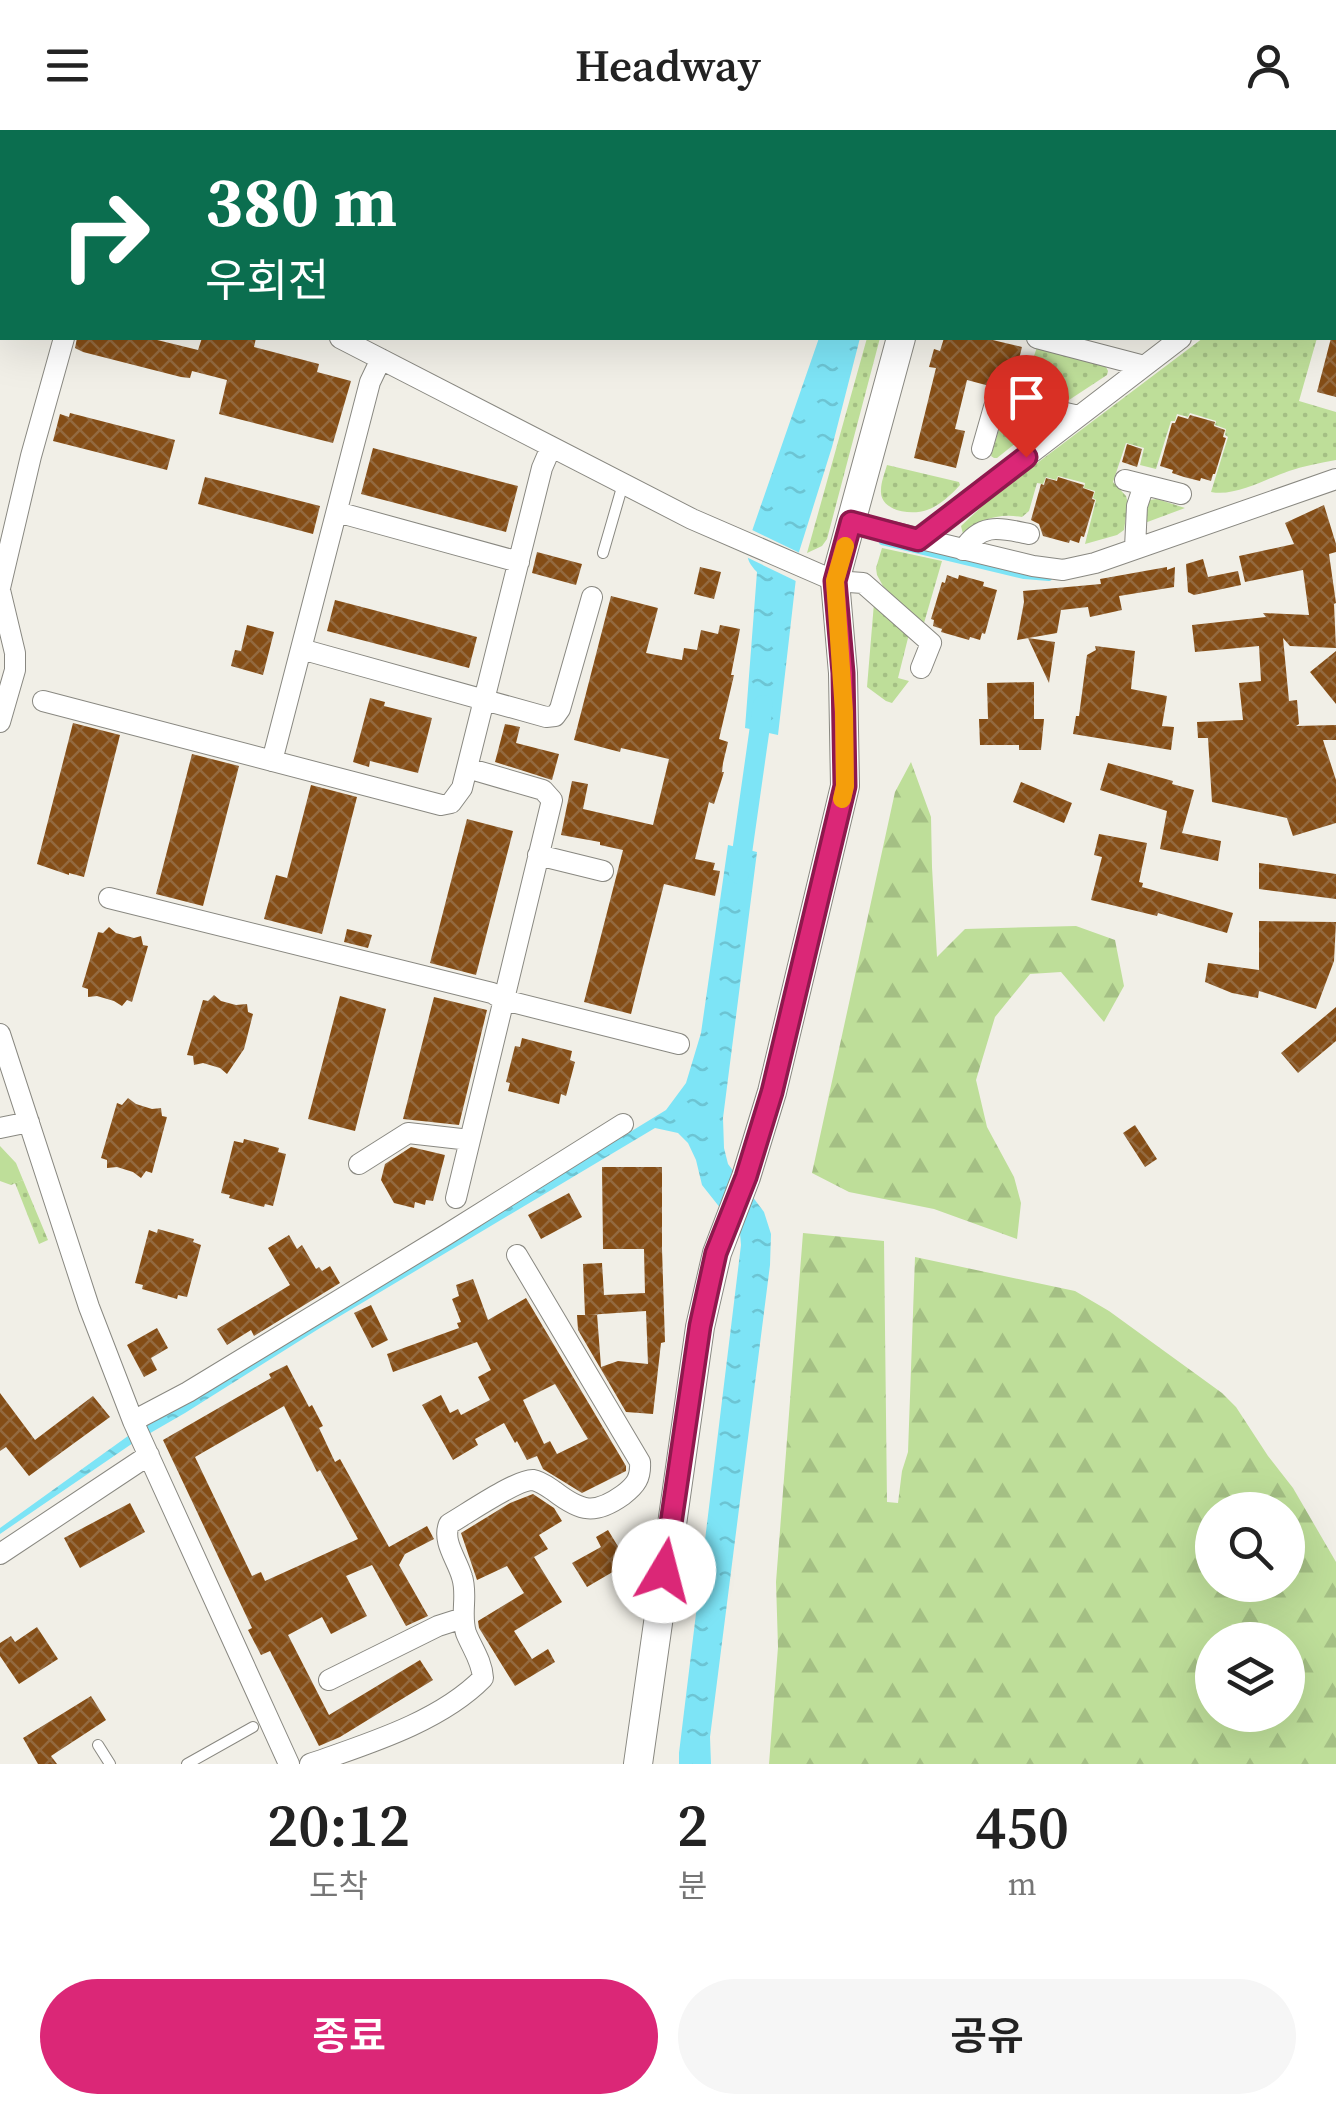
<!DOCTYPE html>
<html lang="ko">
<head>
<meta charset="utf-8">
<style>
	:root { --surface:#fff; --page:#f6f6f6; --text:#222; --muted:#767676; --accent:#db2777 }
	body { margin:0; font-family:"Source Serif 4","Noto Sans KR",serif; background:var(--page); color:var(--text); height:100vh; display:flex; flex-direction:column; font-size:38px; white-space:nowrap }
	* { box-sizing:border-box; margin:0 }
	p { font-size:32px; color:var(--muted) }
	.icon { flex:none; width:55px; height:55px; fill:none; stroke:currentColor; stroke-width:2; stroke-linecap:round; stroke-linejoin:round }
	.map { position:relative; height:1634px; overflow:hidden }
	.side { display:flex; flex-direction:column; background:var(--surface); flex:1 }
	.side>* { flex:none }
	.guide { position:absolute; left:0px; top:0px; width:1338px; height:210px; box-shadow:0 10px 40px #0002; background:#0b6e4f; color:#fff; overflow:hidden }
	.fabs { position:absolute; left:1195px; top:1362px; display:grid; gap:20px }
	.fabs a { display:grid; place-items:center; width:110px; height:110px; border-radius:50%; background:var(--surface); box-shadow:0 10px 40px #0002; font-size:50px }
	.pin { position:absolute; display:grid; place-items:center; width:85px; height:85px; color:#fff; margin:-102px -42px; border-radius:50% 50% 50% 0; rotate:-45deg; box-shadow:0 0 10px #0007 }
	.pin .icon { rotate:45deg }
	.me { position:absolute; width:110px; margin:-55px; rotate:8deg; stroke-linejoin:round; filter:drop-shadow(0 0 8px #0008) }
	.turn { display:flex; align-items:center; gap:35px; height:210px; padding:0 40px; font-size:45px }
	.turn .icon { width:130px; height:130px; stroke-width:2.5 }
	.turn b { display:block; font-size:70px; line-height:85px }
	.eta { display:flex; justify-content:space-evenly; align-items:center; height:170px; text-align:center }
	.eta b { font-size:60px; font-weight:600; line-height:70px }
	.primary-button { display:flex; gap:20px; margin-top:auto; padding:20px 40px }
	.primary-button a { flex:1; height:115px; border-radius:60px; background:var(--accent); color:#fff; font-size:40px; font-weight:600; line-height:115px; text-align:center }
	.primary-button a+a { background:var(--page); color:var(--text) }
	header { display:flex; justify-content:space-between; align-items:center; height:130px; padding:0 40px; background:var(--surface); font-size:45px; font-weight:600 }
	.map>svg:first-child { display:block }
	.grass { fill:url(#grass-dots) }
	.forest { fill:url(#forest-firs); fill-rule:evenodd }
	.water { fill:url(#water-ripples) }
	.pier { fill:#f1efe7 }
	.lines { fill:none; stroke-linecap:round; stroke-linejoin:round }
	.stream { stroke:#7de4f6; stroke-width:6 }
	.canal { stroke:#7de4f6; stroke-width:20 }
	.building { fill:url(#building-cross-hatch); fill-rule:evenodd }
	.lane-casing { stroke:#898881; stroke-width:12 }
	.street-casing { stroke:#898881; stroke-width:22 }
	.secondary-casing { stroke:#898881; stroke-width:30 }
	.lane { stroke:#fff; stroke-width:10 }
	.street { stroke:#fff; stroke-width:20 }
	.secondary { stroke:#fff; stroke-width:28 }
	.route-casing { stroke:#8e194d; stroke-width:25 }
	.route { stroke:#db2777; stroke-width:18 }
	.slow { stroke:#f59e0b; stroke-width:18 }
</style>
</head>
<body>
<header><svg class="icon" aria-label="menu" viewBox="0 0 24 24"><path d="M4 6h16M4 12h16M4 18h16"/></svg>Headway<svg class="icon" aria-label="person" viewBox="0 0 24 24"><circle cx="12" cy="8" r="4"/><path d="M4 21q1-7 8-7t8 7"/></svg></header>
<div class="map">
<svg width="1336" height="1634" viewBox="0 0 1336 1634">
	<defs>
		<pattern id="grass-dots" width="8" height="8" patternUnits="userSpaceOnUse" patternTransform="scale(2.5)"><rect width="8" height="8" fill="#bede99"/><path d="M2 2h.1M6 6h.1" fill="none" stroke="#a4bf84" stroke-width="1.8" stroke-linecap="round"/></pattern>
		<pattern id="forest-firs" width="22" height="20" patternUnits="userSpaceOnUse" patternTransform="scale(2.5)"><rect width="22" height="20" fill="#bede99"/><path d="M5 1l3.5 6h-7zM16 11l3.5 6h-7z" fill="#a4bf84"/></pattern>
		<pattern id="water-ripples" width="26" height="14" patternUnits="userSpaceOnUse" patternTransform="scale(2.5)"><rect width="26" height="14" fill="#7de4f6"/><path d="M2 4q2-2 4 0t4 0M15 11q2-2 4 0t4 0" fill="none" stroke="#6cc4d3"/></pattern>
		<pattern id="building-cross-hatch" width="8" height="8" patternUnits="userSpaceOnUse" patternTransform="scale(2.5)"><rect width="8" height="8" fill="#844d16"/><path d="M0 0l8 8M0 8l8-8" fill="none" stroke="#936a40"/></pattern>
	</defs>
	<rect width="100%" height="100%" fill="#f1efe7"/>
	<path class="grass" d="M 867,208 L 880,208 L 827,409 L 822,416 L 807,423 Z
		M 1203,208 L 1317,208 L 1299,271 L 1336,282 L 1336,330 C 1320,333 1304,336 1289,341 C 1265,349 1236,367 1211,362 L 1228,307 L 1225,305 L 1226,299 L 1215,295 L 1216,291 L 1190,283 L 1188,287 L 1177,284 L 1175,291 L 1171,291 L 1156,339 L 1140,335 L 1144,318 L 1126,313 L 1113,352 L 1126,366 L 1128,373 L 1124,400 L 1117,405 L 1085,414 L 1096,370 L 1093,368 L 1095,361 L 1084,358 L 1085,353 L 1058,346 L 1056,350 L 1046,347 L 1043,354 L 1037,353 L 1029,381 L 1022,387 C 999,383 980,389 963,404 L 961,396 L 992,367 Z
		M 1037,217 L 1105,235 L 1108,241 L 1107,245 L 1069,270 L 1040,263 L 1046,240 L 1031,235 Z
		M 1010,280 L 1038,286 L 1041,293 L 997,328 L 994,328 L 991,326 L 1002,289 Z
		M 887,335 L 959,352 L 960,355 C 952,364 939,376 927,380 C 911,386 879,381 881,360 C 881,352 885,342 887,335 Z
		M 1157,369 L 1185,378 L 1142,394 L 1149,370 Z
		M 882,418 L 942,431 L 924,493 L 919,491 L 883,456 L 877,445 L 876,438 Z
		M 874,473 L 909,504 L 898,548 L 909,551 L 892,573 L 886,571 L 867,557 Z
		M 23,1050 L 48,1110 L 39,1114 L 15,1053 Z"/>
	<path class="forest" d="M 911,632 L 931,687 L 932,737 L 937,827 L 965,799 L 1076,796 L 1115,810 L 1124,856 L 1104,892 L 1061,842 L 1030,844 L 995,887 L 976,950 L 987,997 L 1014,1047 L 1021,1073 L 1017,1109 L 934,1079 L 849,1062 L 812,1043 L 895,662 Z
		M 0,1016 L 16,1033 L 23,1050 L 11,1055 L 0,1051 Z
		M 803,1103 L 884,1111 L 887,1372 L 898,1373 L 902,1341 L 908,1322 L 915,1127 L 1075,1161 L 1109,1181 L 1222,1263 L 1236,1277 L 1268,1326 L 1293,1358 L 1336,1432 L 1336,1634 L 769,1634 L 778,1517 L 776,1452 ZM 1288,1380 L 1288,1455 L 1212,1455 L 1212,1380 ZM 1288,1510 L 1288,1585 L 1212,1585 L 1212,1510 Z"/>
	<path class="water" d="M 819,208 L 860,208 L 832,317 L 799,422 L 778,605 L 745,598 L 757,442 C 742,427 748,420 752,401 Z
		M 728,715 L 757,722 L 723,988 L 724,1018 L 728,1034 L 764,1082 L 771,1104 L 770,1135 L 710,1607 L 711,1634 L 679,1634 L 679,1623 L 741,1115 L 740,1103 L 702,1055 L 696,1030 L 688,1013 L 678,1003 L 655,998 L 320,1198 L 185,1283 L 133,1313 L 0,1404 L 0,1398 L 128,1306 L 179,1278 L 666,980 L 686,953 L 701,903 Z"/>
	<path class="pier" d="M 748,398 L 804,425 L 800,453 L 742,425 Z"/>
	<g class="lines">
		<path class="stream" d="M 882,412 L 1024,446 L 1049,448"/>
		<path class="canal" d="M 739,744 L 763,575"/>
	</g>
	<path class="building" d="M 77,208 L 149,208 L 198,220 L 202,208 L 256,208 L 254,217 L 319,234 L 317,242 L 351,251 L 333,313 L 219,284 L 227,250 L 192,241 L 190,248 L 181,247 L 83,222 L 75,218 Z
		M 944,208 L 984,208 L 1022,217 L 1018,233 L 1044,240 L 1039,262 L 1013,255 L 997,258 L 967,250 L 955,299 L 965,301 L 956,338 L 914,328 L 936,238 L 929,237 L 934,219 L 940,221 Z
		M 1331,208 L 1336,209 L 1336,267 L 1317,262 Z
		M 70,283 L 175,310 L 167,340 L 53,311 L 60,284 L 69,287 Z
		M 1190,285 L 1215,292 L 1214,296 L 1225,300 L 1223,307 L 1226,308 L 1215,344 L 1213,344 L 1211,351 L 1201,348 L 1200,351 L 1184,347 L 1172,343 L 1173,340 L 1160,336 L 1172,293 L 1175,293 L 1178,286 L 1188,289 Z
		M 1127,314 L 1142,319 L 1137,337 L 1122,332 Z
		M 373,318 L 518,356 L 506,402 L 361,364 Z
		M 205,347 L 320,376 L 313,404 L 198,374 Z
		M 1058,347 L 1084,355 L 1083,358 L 1094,362 L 1092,369 L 1095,370 L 1084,407 L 1081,406 L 1079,413 L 1070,410 L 1069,413 L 1043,406 L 1039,394 L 1031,390 L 1041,354 L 1044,355 L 1046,348 L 1057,351 Z
		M 1324,375 L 1336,414 L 1336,422 L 1329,424 L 1336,473 L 1334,474 L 1336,518 L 1290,516 L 1283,508 L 1289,571 L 1297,570 L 1299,594 L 1296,596 L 1336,595 L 1336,610 L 1323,610 L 1336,650 L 1336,693 L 1293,706 L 1287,688 L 1212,672 L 1208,608 L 1198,608 L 1197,592 L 1243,590 L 1239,553 L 1261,551 L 1259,516 L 1195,522 L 1192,495 L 1266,487 L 1263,483 L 1309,485 L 1303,440 L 1245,452 L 1239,426 L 1294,414 L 1285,393 Z
		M 537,422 L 582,434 L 576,455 L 532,443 Z
		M 1203,429 L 1208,447 L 1238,441 L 1241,455 L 1194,465 L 1188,462 L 1186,434 Z
		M 700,437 L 721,442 L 714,469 L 694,464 Z
		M 1167,437 L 1167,440 L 1175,437 L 1174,457 L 1119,466 L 1122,480 L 1090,487 L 1088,477 L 1061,480 L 1057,503 L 1017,510 L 1024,472 L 1023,461 L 1101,454 L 1100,449 Z
		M 947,445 L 958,449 L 959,445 L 984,452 L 983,456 L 997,460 L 985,504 L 982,503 L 980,510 L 970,507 L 969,510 L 941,502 L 942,499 L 933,496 L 934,490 L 931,489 L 942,452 L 945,453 Z
		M 611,466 L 658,478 L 646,523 L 682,530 L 684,518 L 697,520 L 701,500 L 718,504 L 720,495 L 740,499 L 731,545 L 734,545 L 719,609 L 728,612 L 723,633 L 722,642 L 724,642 L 714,674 L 709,672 L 695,729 L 715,733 L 713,740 L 720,741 L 715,766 L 664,754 L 631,884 L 584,872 L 623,720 L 600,715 L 600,712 L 561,705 L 572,651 L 588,654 L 583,679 L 653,695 L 669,629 L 621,618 L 620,622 L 574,610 Z
		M 335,470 L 477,507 L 469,538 L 327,501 Z
		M 247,495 L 274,502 L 263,545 L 231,536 L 235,520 L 241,521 Z
		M 1028,508 L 1055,512 L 1049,553 Z
		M 1095,516 L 1135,521 L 1131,559 L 1167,566 L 1162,596 L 1174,597 L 1171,620 L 1073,604 L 1076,586 L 1079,586 L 1087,525 L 1096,520 Z
		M 1336,521 L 1336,574 L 1310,542 Z
		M 1034,552 L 1034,589 L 1044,589 L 1041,620 L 1019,620 L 1019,615 L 980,615 L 979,589 L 988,589 L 987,553 Z
		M 370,568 L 385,572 L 384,576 L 432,588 L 418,643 L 370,631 L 369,637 L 353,632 Z
		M 73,593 L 120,605 L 84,747 L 69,743 L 69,745 L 37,734 Z
		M 505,594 L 520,597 L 516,613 L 559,624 L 552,650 L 495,632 Z
		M 192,624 L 239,636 L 203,776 L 156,764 Z
		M 1108,633 L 1173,651 L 1172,654 L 1194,660 L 1182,703 L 1221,711 L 1218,731 L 1160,719 L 1167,681 L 1100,660 Z
		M 1021,652 L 1072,673 L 1064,693 L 1013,672 Z
		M 311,655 L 357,667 L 322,804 L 264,789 L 276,745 L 287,748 Z
		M 467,689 L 513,701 L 476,845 L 430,833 Z
		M 1099,704 L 1147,713 L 1139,752 L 1143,753 L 1142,757 L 1233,783 L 1227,803 L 1158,783 L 1157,786 L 1091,770 L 1102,727 L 1094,725 Z
		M 1259,733 L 1336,744 L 1336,769 L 1259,759 Z
		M 1259,791 L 1336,792 L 1334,831 L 1316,879 L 1259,861 L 1258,868 L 1232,863 L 1205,852 L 1208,833 L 1259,840 Z
		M 109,797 L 116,803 L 134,808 L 141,806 L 143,815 L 148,816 L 132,872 L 127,870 L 122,876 L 114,871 L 97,866 L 88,867 L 88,859 L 82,857 L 98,802 L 103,803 Z
		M 347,799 L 372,805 L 368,818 L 344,812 Z
		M 214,865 L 221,871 L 236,875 L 247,874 L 248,882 L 253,884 L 244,919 L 227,944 L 220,938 L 203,933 L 194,935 L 193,926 L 187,925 L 203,870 L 208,871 Z
		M 340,866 L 386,879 L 355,1001 L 308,989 Z
		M 434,867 L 487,880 L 459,995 L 403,989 Z
		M 1336,877 L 1336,911 L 1298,943 L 1281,923 Z
		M 522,908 L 572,921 L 570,930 L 575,932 L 566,966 L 561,964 L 559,974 L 508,961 L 510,953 L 506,952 L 515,916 L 520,917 Z
		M 128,968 L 136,974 L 152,979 L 161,978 L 162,986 L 167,987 L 152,1043 L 146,1041 L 141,1048 L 133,1042 L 117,1037 L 107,1038 L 107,1030 L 101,1028 L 117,973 L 122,975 Z
		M 1135,995 L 1157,1029 L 1145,1037 L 1123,1003 Z
		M 244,1009 L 279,1018 L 278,1022 L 286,1024 L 273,1076 L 265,1074 L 264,1077 L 229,1068 L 230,1065 L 221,1063 L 234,1011 L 243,1013 Z
		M 411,1017 L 445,1025 L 433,1071 L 426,1070 L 425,1075 L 415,1072 L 414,1078 L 394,1073 L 381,1050 L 385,1034 Z
		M 602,1037 L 662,1037 L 662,1119 L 665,1212 L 661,1213 L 653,1284 L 626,1282 L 578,1200 L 577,1185 L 585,1185 L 583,1134 L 602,1133 L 604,1165 L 645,1163 L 644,1119 L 603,1119 ZM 646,1181 L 648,1234 L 618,1231 L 601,1237 L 597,1184 L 587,1185 Z
		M 569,1063 L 582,1087 L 541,1109 L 528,1085 Z
		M 158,1099 L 194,1109 L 193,1112 L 201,1115 L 187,1167 L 178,1165 L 177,1169 L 142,1159 L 143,1155 L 135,1153 L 149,1100 L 157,1103 Z
		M 289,1105 L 297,1119 L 302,1115 L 316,1139 L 319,1137 L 322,1141 L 330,1136 L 340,1153 L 254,1206 L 251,1200 L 227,1215 L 217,1199 L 290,1155 L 268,1118 Z
		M 473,1149 L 488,1190 L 526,1168 L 626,1336 L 626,1341 L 582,1363 L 543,1339 L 537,1326 L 527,1330 L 517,1311 L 515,1313 L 504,1293 L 475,1309 L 478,1315 L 453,1330 L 422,1275 L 441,1265 L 450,1283 L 458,1279 L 461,1285 L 490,1270 L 478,1247 L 491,1240 L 477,1212 L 393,1242 L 387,1224 L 459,1198 L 457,1193 L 461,1192 L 452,1169 L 459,1166 L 456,1155 ZM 555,1254 L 588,1309 L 557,1324 L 550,1311 L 544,1314 L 523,1270 Z
		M 371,1175 L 388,1210 L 372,1218 L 354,1183 Z
		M 157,1198 L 168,1218 L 151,1228 L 157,1240 L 144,1247 L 127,1215 Z
		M 287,1235 L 309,1277 L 312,1275 L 323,1296 L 319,1298 L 335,1332 L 340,1329 L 389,1417 L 427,1396 L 434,1409 L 405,1424 L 399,1435 L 428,1486 L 406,1496 L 372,1435 L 346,1446 L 367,1486 L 331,1504 L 322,1487 L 288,1505 L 329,1585 L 420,1530 L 433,1550 L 340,1607 L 319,1616 L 270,1521 L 261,1525 L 248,1500 L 252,1498 L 163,1310 L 271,1248 L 269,1244 ZM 284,1276 L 317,1342 L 320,1340 L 358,1409 L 265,1451 L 261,1442 L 252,1446 L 195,1327 Z
		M 0,1263 L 35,1310 L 93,1266 L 110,1287 L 29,1346 L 6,1317 L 0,1321 Z
		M 533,1364 L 554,1378 L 562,1391 L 539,1405 L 548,1419 L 534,1427 L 562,1472 L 514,1501 L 532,1529 L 548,1519 L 555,1532 L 515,1556 L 479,1498 L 478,1491 L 524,1463 L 507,1436 L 477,1450 L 461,1403 L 510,1373 Z
		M 130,1373 L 145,1402 L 80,1438 L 64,1408 Z
		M 608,1400 L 628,1433 L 587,1457 L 572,1433 L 601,1417 L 596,1407 Z
		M 37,1497 L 58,1529 L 19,1554 L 0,1526 L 0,1513 L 11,1506 L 15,1512 Z
		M 91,1566 L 106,1590 L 51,1626 L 57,1634 L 38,1634 L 23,1608 Z"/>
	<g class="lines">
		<g class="lane-casing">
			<path id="lane" d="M 603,423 L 623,354
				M 98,1615 L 110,1634
				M 187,1634 L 253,1597"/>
		</g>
		<g class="street-casing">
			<path id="street" d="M 1159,0 L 1169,2
				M 0,32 L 2,33
				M 1335,46 L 1336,46
				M 1335,89 L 1336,88
				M 1335,193 L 1336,193
				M 340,208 L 692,389 L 835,451 L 863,453 L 931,513 L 921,538
				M 1037,208 L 1144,236
				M 982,319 L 994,277 L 1004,269 L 1079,286
				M 1125,350 L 1181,364
				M 337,382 L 519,432
				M 851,392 L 1033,436 L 1063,440 L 1095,433 L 1336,349
				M 918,410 L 1181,208
				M 1135,418 L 1137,376 L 1144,355
				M 963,420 C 981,392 1000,398 1029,404
				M 0,458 L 31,326 L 64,208
				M 0,460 L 15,523 L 15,540 L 0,592
				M 301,519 L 546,587 L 555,586 L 560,579 L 592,467
				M 43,571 L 441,675 L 451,673 L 462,658 L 542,338 L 551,317
				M 272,631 L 370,252 L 381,229
				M 538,725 L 603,741
				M 109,768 L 492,863 L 504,870 L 679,914
				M 0,904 L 89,1177 L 133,1291 L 289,1634
				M 0,998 L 29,992
				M 359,1034 L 408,1003 L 470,1010
				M 456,1068 L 552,670 L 543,660 L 467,638
				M 133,1291 L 188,1262 L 446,1105 L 623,994
				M 0,1424 L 149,1325
				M 329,1550 L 438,1496 L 463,1488
				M 310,1634 C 367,1614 440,1592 483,1548 C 482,1531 472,1518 466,1503 C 460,1484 468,1465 462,1447 C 457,1429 442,1412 449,1394 C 465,1385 517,1349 533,1350 C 540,1351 548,1357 554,1361 C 581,1382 595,1385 623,1365 C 636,1355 641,1348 640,1332 L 517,1125"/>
		</g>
		<g class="secondary-casing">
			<path id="secondary" d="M 956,2 L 956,0
				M 638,1634 L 700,1197 L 717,1123 L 746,1047 L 772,962 L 845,656 L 843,543 L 835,451 L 901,208"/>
		</g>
		<use href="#lane" class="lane"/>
		<use href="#street" class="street"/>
		<use href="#secondary" class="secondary"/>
	</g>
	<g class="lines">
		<g class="route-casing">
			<path id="route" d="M 664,1441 L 700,1196 L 716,1123 L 746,1047 L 772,962 L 845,656 L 843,543 L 835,451 L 851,392 L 918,410 L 1026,327"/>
		</g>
		<use href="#route" class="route"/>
		<path class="slow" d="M 842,669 L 845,656 L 844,582 L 835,451 L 845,416"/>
	</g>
</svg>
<div class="fabs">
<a><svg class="icon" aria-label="search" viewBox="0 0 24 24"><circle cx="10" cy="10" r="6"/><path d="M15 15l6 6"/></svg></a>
<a><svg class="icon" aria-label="layers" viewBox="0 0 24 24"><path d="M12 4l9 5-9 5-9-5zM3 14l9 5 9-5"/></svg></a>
</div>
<div class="pin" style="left:1026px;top:327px;background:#d93025"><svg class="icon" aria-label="arrive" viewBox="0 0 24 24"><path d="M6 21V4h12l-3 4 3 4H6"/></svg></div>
<svg class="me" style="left:664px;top:1441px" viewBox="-20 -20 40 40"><circle r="19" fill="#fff"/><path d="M0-13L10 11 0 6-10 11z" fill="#db2777"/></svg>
<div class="guide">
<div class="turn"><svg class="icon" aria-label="right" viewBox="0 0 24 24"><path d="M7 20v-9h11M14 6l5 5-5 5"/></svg><div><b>380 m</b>우회전</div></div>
</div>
</div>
<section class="side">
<div class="eta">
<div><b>20:12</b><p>도착</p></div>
<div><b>2</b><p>분</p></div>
<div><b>450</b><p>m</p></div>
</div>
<div class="primary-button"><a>종료</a><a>공유</a></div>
</section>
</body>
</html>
